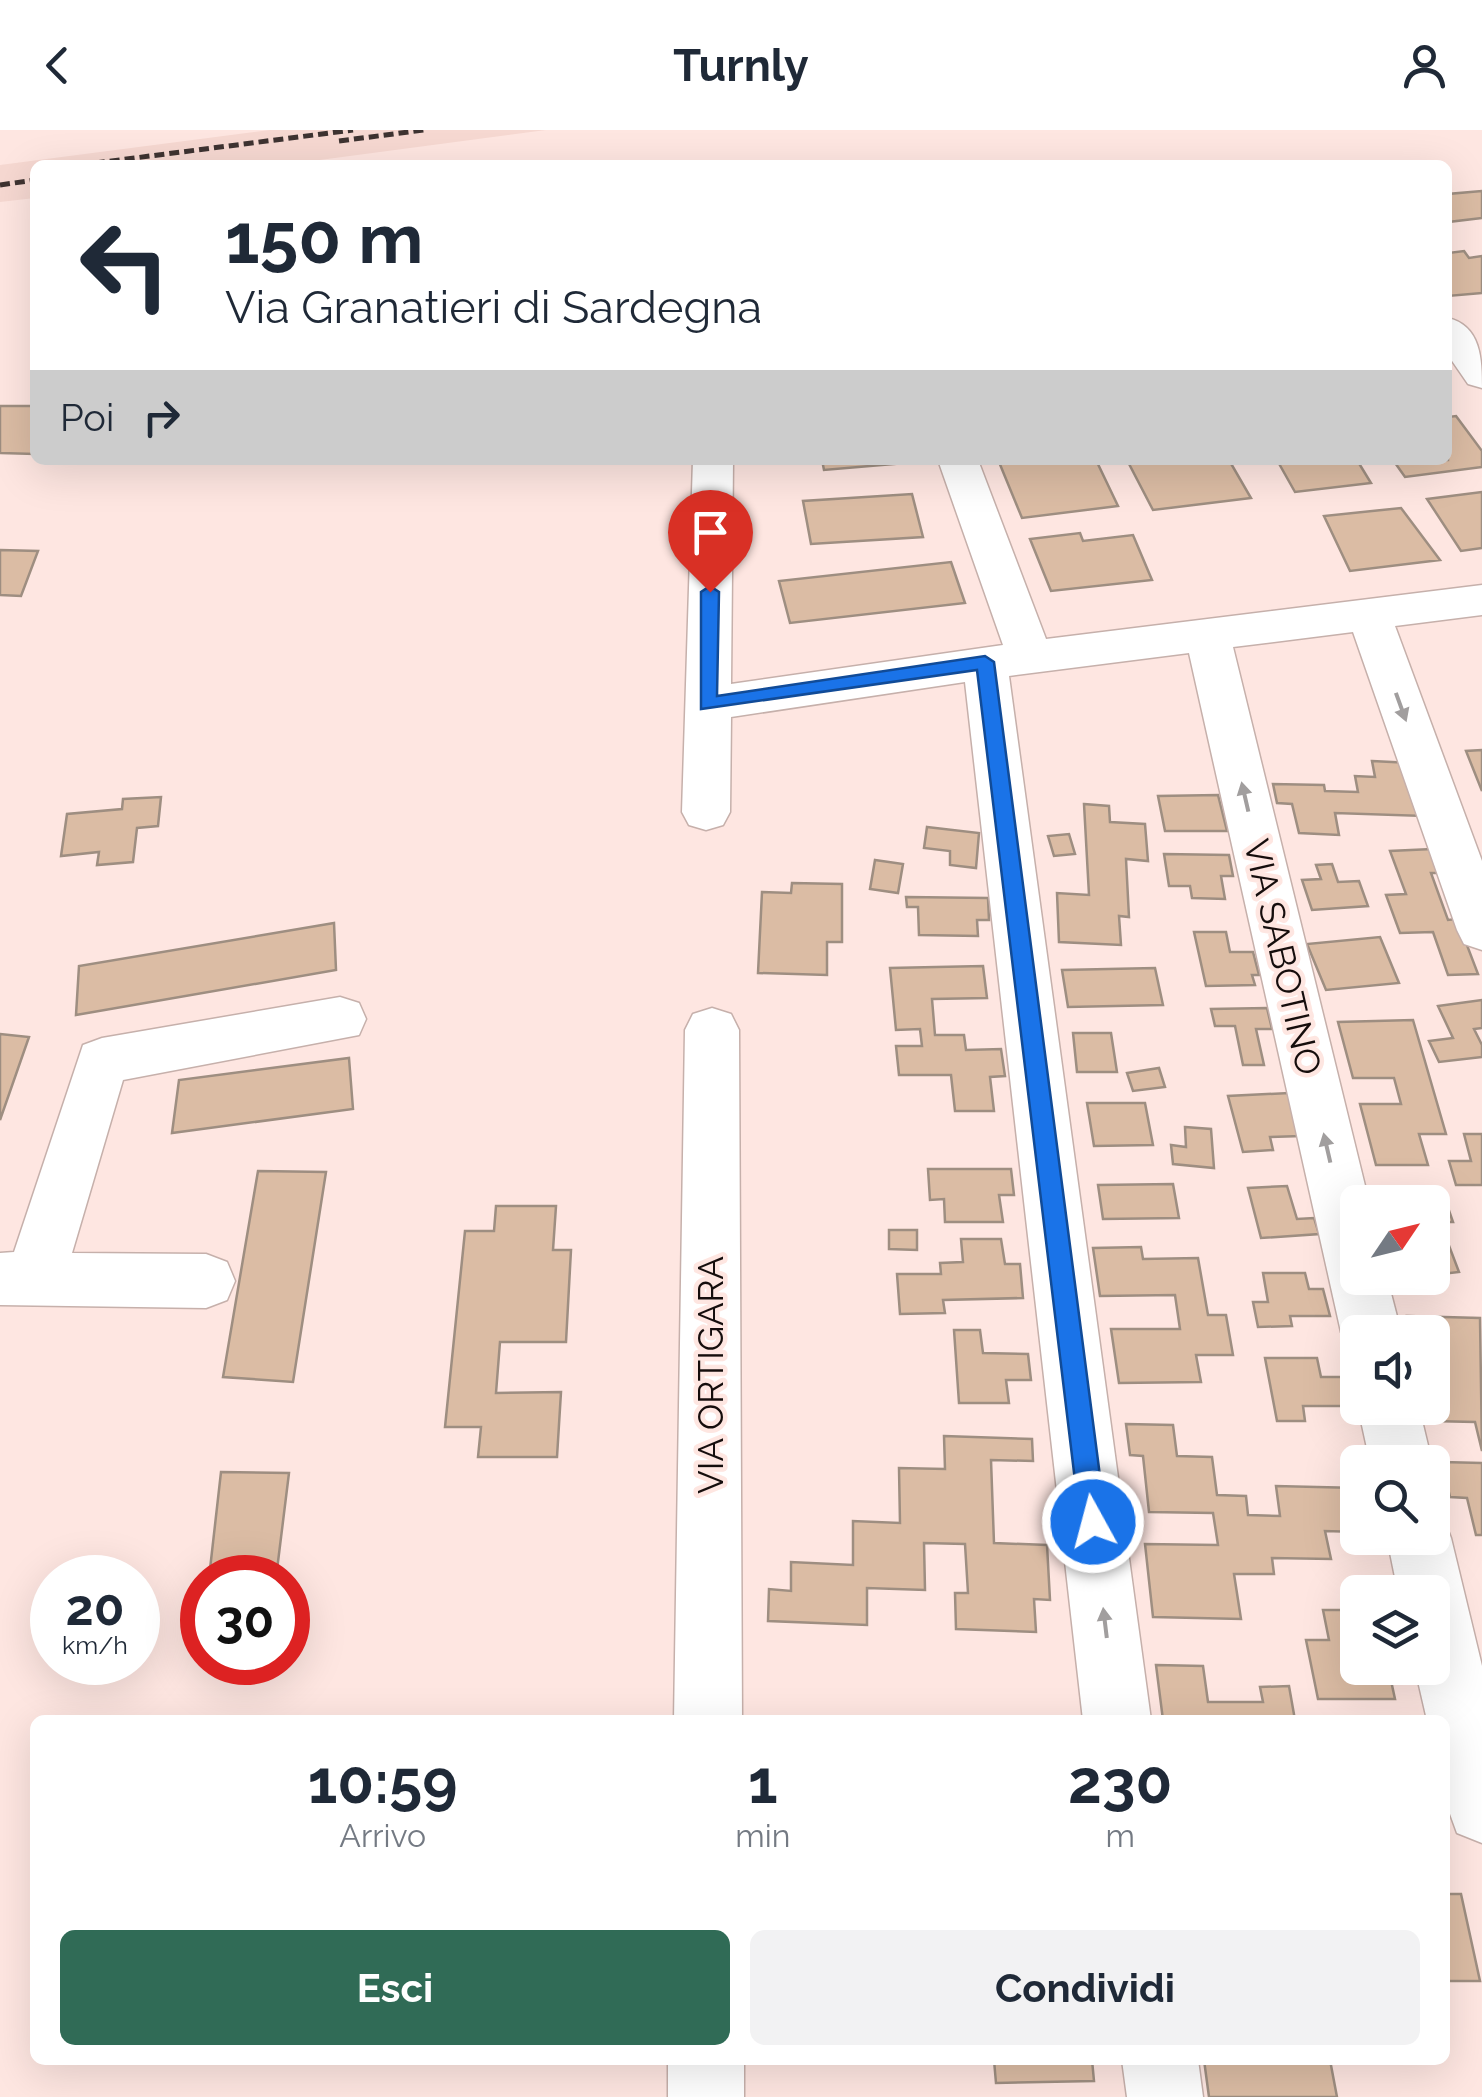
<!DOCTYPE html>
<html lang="it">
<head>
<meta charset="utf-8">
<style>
	:root { --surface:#fff; --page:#f2f2f3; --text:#1f2937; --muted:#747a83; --accent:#306b56 }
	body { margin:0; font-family:Raleway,sans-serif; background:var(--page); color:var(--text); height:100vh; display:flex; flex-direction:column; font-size:38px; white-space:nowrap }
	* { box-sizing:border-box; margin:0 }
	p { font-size:32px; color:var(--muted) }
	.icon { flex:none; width:55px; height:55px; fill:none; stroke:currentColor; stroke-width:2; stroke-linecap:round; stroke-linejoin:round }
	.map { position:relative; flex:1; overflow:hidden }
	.side { position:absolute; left:30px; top:1585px; width:1420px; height:350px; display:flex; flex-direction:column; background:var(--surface); border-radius:15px; box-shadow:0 10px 40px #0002 }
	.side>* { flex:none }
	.top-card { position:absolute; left:30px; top:30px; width:1422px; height:305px; border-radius:15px; box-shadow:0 10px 40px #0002; background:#fff; color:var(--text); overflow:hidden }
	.needle { width:65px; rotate:55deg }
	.controls { position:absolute; left:1340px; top:1055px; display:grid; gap:20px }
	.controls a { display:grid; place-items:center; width:110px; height:110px; border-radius:15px; background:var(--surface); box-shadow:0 10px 40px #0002; font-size:50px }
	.speed { position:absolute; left:30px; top:1425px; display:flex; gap:20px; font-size:50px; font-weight:700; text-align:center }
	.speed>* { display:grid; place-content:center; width:130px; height:130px; border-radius:50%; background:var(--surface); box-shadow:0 10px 40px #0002; line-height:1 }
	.speed small { font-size:25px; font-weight:400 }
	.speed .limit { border:15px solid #d22; background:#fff; color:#111 }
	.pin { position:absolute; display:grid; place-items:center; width:85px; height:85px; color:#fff; margin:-102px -42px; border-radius:50% 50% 50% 0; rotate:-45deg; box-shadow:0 0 10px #0007 }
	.pin .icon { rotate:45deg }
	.me { position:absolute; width:110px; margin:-55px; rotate:353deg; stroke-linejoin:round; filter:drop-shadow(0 0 8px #0008) }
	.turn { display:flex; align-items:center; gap:35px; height:210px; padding:0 30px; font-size:45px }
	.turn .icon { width:130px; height:130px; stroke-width:2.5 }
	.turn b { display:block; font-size:70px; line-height:85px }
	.then { display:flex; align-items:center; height:95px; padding:0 30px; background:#0003; gap:20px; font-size:38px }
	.eta { display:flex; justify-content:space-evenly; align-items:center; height:170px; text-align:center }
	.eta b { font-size:60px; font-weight:700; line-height:70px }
	.primary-button { display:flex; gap:20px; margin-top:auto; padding:20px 30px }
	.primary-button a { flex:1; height:115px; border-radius:15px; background:var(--accent); color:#fff; font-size:40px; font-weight:700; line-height:115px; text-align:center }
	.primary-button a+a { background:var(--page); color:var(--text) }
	header { display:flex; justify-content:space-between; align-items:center; height:130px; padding:0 30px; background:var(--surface); font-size:45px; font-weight:700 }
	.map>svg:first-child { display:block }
	.built { fill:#f6d8d1 }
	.building { fill:#dbbca4; stroke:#9e8e81; stroke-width:2.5 }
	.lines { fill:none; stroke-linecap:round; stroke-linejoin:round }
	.street-casing { stroke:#c6b0ab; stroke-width:3 }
	.street { fill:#fff; fill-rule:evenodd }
	.rail { stroke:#3e3331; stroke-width:5; stroke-dasharray:10 5; stroke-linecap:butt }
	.oneway { fill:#a19e9e }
	.route { fill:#1a73e8; stroke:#114b97; stroke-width:2.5 }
	.labels { text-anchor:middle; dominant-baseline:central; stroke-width:9; stroke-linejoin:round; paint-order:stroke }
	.street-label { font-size:35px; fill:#150d0c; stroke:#fee6e1 }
</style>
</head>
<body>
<header><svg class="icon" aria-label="back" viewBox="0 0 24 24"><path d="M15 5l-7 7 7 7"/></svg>Turnly<svg class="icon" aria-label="person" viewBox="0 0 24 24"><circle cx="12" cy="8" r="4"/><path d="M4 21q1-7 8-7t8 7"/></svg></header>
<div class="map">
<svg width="1482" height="1967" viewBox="0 0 1482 1967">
	<rect width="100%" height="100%" fill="#fee6e1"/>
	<path class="built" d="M 270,0 L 546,0 L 282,35 L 35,35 L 35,68 L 0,72 L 0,35 Z"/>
	<path class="building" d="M 1482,61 L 1482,88 L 1448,92 L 1448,64 Z
		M 1464,121 L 1469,128 L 1482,126 L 1482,163 L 1448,166 L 1448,123 Z
		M 0,276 L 35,276 L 35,324 L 0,323 Z
		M 1456,286 L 1482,321 L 1482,337 L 1405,347 L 1393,330 L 1448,330 L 1448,287 Z
		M 822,330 L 928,330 L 928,331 L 824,340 Z
		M 1015,330 L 1096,330 L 1118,376 L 1022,388 L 999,332 Z
		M 1127,330 L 1229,330 L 1251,368 L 1153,380 Z
		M 1277,330 L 1357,330 L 1371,353 L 1295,362 Z
		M 1482,362 L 1482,418 L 1461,421 L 1427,369 Z
		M 912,364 L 923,407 L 811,414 L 803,371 Z
		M 1401,378 L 1440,430 L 1350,441 L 1324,386 Z
		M 1080,403 L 1083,411 L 1133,405 L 1152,450 L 1051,461 L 1030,409 Z
		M 0,420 L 38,421 L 21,466 L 0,465 Z
		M 951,432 L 965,473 L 790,493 L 779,451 Z
		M 1482,620 L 1482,661 L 1466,621 Z
		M 1372,631 L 1411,633 L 1424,686 L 1335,683 L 1339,705 L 1299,703 L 1292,674 L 1277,673 L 1273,654 L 1324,655 L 1325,661 L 1358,662 L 1355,646 L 1375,647 Z
		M 1218,665 L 1227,701 L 1165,701 L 1158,666 Z
		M 161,667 L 158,696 L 137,698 L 133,732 L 97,735 L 99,722 L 61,726 L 67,684 L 122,679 L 123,669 Z
		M 1084,674 L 1109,676 L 1110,692 L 1145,694 L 1148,731 L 1126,729 L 1129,787 L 1119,786 L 1121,815 L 1059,812 L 1057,763 L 1089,765 Z
		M 927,697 L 979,703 L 976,738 L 950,735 L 950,721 L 924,718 Z
		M 1069,704 L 1075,724 L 1054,726 L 1048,706 Z
		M 1432,719 L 1441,743 L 1431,743 L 1448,790 L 1457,789 L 1478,844 L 1448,845 L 1433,802 L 1400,803 L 1386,765 L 1406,764 L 1390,721 Z
		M 1164,724 L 1229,725 L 1233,746 L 1221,746 L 1225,769 L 1192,768 L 1190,756 L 1169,756 Z
		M 875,730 L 903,734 L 898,763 L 870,759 Z
		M 1332,734 L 1338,752 L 1359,751 L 1368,776 L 1312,780 L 1302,750 L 1321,749 L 1316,735 Z
		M 792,753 L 842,754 L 842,812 L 827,812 L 827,845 L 758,843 L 762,762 L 791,763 Z
		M 906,767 L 988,768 L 989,790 L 977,790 L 978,806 L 919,805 L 918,777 L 907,777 Z
		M 334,793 L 336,840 L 76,885 L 79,836 Z
		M 1194,802 L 1226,802 L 1230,822 L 1253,822 L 1259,845 L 1252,845 L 1255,855 L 1206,856 Z
		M 1380,807 L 1399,853 L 1326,860 L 1307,814 Z
		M 983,836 L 987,868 L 932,869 L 935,905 L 964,905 L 966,920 L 1001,919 L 1005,946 L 990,947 L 994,981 L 955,981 L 951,945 L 899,945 L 896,916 L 922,916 L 920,899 L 896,900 L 890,838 Z
		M 1155,838 L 1163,875 L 1068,877 L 1062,840 Z
		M 1482,870 L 1482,898 L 1474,899 L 1482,915 L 1482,927 L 1439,932 L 1429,911 L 1453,908 L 1438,876 Z
		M 1267,878 L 1272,899 L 1256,899 L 1264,935 L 1243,935 L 1235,896 L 1215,896 L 1211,879 Z
		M 1413,890 L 1446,1004 L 1419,1004 L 1428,1035 L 1376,1035 L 1360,974 L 1401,974 L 1394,948 L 1353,948 L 1338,892 Z
		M 1073,903 L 1111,903 L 1117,942 L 1077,942 Z
		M 0,904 L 29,907 L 0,990 Z
		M 349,928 L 353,979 L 172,1003 L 179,950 Z
		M 1159,938 L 1165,957 L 1133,961 L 1127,943 Z
		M 1289,963 L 1301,1006 L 1270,1007 L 1273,1020 L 1243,1022 L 1228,966 Z
		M 1087,973 L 1145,973 L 1153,1015 L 1094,1016 Z
		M 1185,997 L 1211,999 L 1214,1038 L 1173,1034 L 1171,1015 L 1186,1017 Z
		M 1464,1004 L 1482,1004 L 1482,1055 L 1456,1055 L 1449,1031 L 1471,1031 Z
		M 928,1039 L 1011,1039 L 1014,1065 L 999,1065 L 1003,1092 L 945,1092 L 944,1069 L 930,1070 Z
		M 258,1041 L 326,1042 L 293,1252 L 223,1247 Z
		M 1173,1054 L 1179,1088 L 1103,1089 L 1098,1055 Z
		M 1287,1056 L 1297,1089 L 1314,1088 L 1319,1104 L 1261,1108 L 1248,1058 Z
		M 1446,1072 L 1453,1092 L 1440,1092 L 1459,1142 L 1432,1145 L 1432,1073 Z
		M 496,1076 L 556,1076 L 553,1120 L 571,1120 L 566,1212 L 500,1212 L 496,1263 L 561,1262 L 557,1327 L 478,1327 L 481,1297 L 445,1297 L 465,1101 L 494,1101 Z
		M 889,1100 L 917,1100 L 917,1120 L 889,1119 Z
		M 961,1109 L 1001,1109 L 1005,1134 L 1020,1134 L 1023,1168 L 943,1170 L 945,1183 L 900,1184 L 897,1144 L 941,1144 L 940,1133 L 963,1132 Z
		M 1141,1117 L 1143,1129 L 1198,1128 L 1208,1185 L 1226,1185 L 1233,1225 L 1196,1225 L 1201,1252 L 1119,1253 L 1111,1199 L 1180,1199 L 1175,1165 L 1100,1166 L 1093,1118 Z
		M 1263,1143 L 1305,1143 L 1309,1159 L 1323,1159 L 1330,1186 L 1290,1186 L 1292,1196 L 1258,1197 L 1253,1172 L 1268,1172 Z
		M 1407,1186 L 1480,1188 L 1482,1321 L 1475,1292 L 1431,1291 L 1428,1278 L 1432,1278 L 1432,1202 L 1411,1202 Z
		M 954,1200 L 980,1200 L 983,1223 L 1028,1224 L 1031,1250 L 1006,1250 L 1009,1273 L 959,1273 Z
		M 1265,1228 L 1317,1228 L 1321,1247 L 1347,1247 L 1353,1276 L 1303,1276 L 1305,1291 L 1277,1291 Z
		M 1126,1294 L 1173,1295 L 1177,1326 L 1212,1327 L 1217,1365 L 1246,1366 L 1248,1385 L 1280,1386 L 1276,1356 L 1358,1358 L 1358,1402 L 1325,1401 L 1331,1429 L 1272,1428 L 1274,1444 L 1234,1444 L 1241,1489 L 1153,1487 L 1145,1414 L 1218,1415 L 1213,1383 L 1149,1382 L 1143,1326 L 1130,1325 Z
		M 944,1306 L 1032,1309 L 1033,1331 L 991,1330 L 994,1413 L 1047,1415 L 1050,1470 L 1034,1469 L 1036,1502 L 956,1499 L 955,1463 L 968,1463 L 965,1414 L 924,1413 L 925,1460 L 867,1458 L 867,1495 L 768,1491 L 769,1459 L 791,1461 L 791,1432 L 853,1435 L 853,1391 L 900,1393 L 899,1338 L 945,1339 Z
		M 1442,1332 L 1482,1333 L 1482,1405 L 1476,1405 L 1467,1368 L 1450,1367 Z
		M 221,1342 L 289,1343 L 276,1448 L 209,1448 Z
		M 1323,1480 L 1358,1480 L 1358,1538 L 1410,1538 L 1412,1546 L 1390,1546 L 1395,1569 L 1318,1569 L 1306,1510 L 1329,1510 Z
		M 1156,1535 L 1203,1536 L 1208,1572 L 1263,1572 L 1260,1557 L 1289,1556 L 1295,1590 L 1163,1590 Z
		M 1445,1764 L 1461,1764 L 1480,1851 L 1445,1851 Z
		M 994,1930 L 1092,1930 L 1094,1951 L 996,1953 Z
		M 1204,1930 L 1330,1930 L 1337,1967 L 1209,1967 Z"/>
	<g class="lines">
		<g class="street-casing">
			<path id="street" d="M 1448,188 C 1481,196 1482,229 1482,258 L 1468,254 L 1448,225 Z
				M 693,330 L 733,330 L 731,554 L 1003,515 L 938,330 L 978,330 L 1046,509 L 1482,455 L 1482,485 L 1395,496 L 1482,731 L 1482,820 L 1464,814 L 1457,800 L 1353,502 L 1233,517 L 1369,1072 L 1358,1072 L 1358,1148 L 1387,1148 L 1401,1202 L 1358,1202 L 1358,1225 L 1350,1222 L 1341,1202 L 1189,523 L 1009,546 L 1151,1590 L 1083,1590 L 965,552 L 731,587 L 730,682 L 723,695 L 706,700 L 689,695 L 682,682 Z
				M 340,867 L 359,873 L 366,889 L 359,905 L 123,950 L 72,1123 L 206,1124 L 227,1132 L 235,1151 L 227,1170 L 206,1178 L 0,1175 L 0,1123 L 14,1122 L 83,915 L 102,908 Z
				M 712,878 L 731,884 L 739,900 L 742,1590 L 674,1590 L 685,900 L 693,884 Z
				M 1358,1277 L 1419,1278 L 1432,1332 L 1370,1332 Z
				M 1432,1381 L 1442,1385 L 1451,1408 L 1482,1536 L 1482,1713 L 1457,1703 L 1445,1670 L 1445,1590 L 1427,1590 L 1415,1538 L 1432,1538 L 1432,1462 L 1398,1462 L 1387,1408 L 1432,1408 Z
				M 668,1930 L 744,1930 L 744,1967 L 668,1967 Z
				M 1122,1930 L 1198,1930 L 1203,1967 L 1127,1967 Z"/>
		</g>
		<use href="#street" class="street"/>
		<path class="rail" d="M 339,11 L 424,0
			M 80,35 L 353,0
			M 0,55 L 35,50"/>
	</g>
	<defs><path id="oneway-solid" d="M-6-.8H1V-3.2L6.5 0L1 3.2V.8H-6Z" transform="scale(2.5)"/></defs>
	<g class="oneway">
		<use href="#oneway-solid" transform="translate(1401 577) rotate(70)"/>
		<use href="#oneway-solid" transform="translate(1245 667) rotate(-103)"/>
		<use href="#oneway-solid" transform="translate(1327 1018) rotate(-103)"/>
		<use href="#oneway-solid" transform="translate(1105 1493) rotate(-97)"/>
	</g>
	<path class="route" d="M 710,456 L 719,462 L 717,566 L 985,526 L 994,532 L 1106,1392 L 1102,1402 L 1093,1406 L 1083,1402 L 1080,1392 L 977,540 L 701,579 L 701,462 Z"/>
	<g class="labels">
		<g class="street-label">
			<text transform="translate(1283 827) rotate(77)">VIA SABOTINO</text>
			<text transform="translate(710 1245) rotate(-90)">VIA ORTIGARA</text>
		</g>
	</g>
</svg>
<div class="controls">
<a><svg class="needle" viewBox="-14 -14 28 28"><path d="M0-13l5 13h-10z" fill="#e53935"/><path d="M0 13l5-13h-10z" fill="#747a83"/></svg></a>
<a><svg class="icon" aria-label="sound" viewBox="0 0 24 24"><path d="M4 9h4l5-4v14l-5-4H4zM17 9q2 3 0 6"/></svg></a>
<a><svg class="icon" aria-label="search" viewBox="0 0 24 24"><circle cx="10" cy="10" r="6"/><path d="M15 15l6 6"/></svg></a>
<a><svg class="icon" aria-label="layers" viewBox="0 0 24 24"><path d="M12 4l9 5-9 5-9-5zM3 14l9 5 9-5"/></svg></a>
</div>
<div class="speed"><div>20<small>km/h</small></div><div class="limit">30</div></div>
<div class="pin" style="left:710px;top:462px;background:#d93025"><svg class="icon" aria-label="arrive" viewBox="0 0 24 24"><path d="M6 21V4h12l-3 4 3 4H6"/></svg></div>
<svg class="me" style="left:1093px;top:1392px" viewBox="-20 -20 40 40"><circle r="17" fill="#1a73e8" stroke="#fff" stroke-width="3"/><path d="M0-11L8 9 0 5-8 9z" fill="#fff"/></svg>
<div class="top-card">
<div class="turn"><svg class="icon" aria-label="left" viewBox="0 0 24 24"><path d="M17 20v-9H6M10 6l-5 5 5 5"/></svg><div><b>150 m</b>Via Granatieri di Sardegna</div></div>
<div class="then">Poi<svg class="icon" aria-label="right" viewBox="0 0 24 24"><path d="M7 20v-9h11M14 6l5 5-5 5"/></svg></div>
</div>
<section class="side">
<div class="eta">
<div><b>10:59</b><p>Arrivo</p></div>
<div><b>1</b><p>min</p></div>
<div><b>230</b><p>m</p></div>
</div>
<div class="primary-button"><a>Esci</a><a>Condividi</a></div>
</section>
</div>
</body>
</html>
